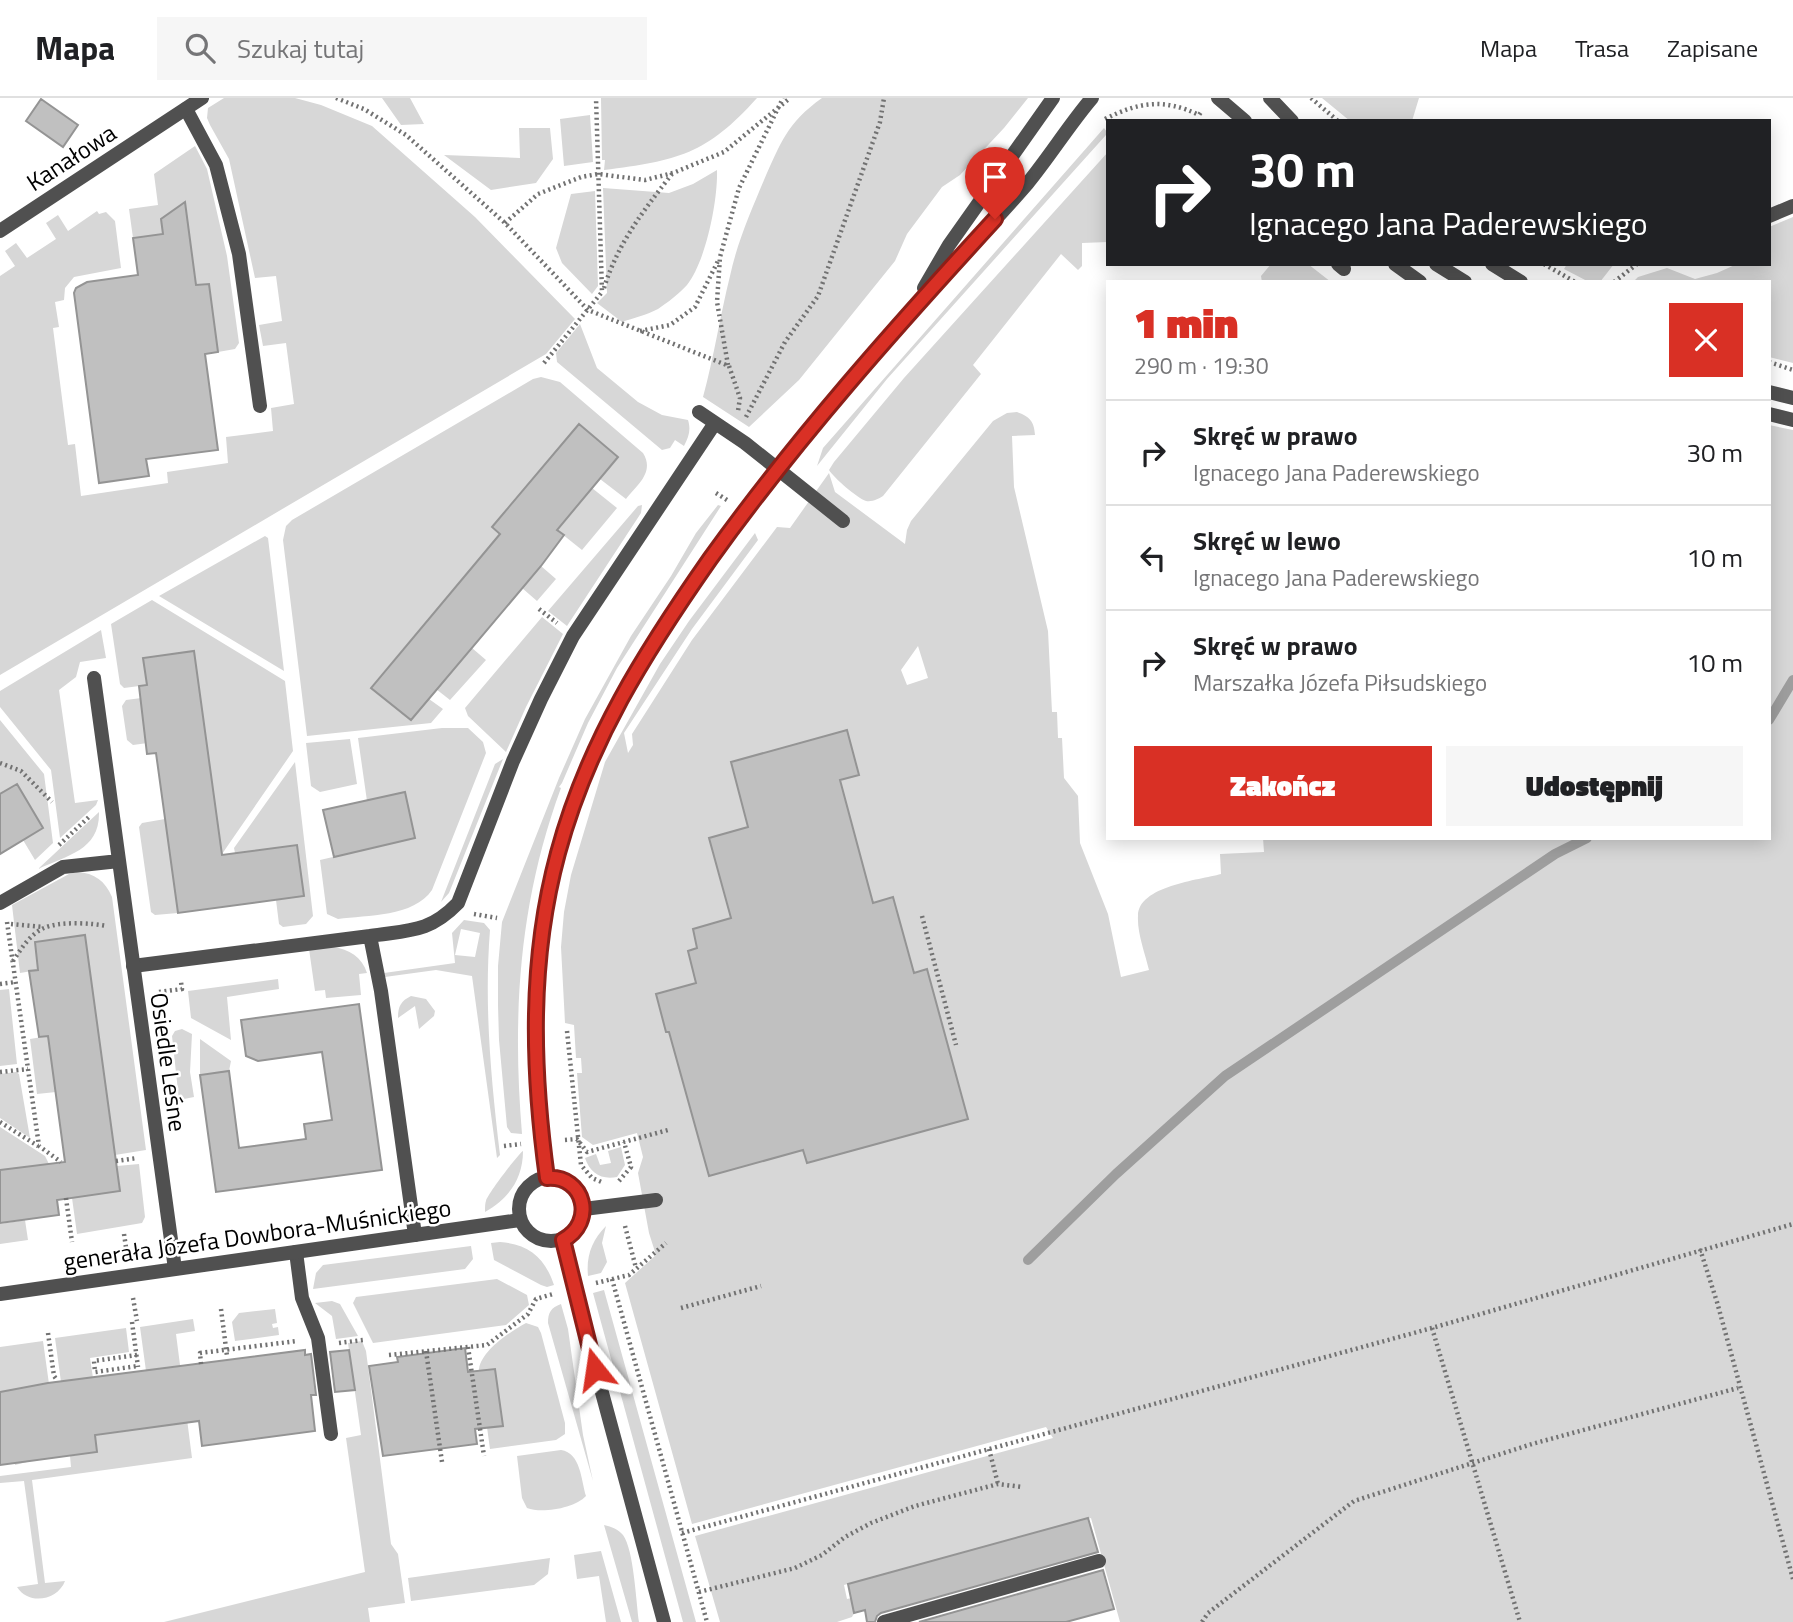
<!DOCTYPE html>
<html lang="pl">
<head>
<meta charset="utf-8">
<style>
	:root { --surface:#fff; --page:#f6f6f6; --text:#202124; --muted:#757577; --line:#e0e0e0; --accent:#d93025 }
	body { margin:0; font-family:"Titillium Web",sans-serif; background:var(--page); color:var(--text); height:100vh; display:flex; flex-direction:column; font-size:26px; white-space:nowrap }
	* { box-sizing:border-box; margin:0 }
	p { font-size:23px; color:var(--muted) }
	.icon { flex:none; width:38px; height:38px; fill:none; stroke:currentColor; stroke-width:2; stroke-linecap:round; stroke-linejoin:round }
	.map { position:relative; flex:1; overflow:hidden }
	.sheet { position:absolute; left:1106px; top:182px; width:665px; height:560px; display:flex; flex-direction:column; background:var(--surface); border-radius:0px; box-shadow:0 4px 18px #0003 }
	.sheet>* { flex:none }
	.banner { position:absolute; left:1106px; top:21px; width:665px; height:147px; border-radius:0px; box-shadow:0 4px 18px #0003; background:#202124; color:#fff; overflow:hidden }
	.pin { position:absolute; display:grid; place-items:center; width:60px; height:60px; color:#fff; margin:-72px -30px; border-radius:50% 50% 50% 0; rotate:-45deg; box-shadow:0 0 7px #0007 }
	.pin .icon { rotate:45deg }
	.me { position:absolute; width:77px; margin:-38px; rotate:345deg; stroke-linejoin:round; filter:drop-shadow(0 0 5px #0008) }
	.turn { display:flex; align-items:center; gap:24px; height:147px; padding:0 28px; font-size:32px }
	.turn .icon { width:91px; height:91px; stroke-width:2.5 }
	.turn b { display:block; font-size:49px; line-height:60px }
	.round { display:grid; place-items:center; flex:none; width:74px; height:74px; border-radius:0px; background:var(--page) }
	.summary { display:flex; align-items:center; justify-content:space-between; height:119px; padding:0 28px }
	h1 { font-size:42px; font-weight:800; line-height:52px; color:var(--accent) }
	.cta { display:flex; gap:14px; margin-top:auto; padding:14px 28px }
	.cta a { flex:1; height:80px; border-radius:0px; background:var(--accent); color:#fff; font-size:28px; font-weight:800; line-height:80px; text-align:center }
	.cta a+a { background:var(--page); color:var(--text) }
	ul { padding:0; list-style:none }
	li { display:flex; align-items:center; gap:21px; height:105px; padding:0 28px; border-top:2px solid var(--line) }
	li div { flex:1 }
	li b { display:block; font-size:26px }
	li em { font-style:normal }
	header { display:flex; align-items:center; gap:42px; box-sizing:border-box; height:98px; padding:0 35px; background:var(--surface); border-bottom:2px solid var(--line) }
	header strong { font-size:33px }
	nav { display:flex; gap:38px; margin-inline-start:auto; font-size:24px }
	.search { width:490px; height:63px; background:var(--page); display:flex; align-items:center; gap:18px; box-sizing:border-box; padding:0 24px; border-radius:0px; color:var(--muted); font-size:26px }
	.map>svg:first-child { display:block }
	.green { fill:#d7d7d7; fill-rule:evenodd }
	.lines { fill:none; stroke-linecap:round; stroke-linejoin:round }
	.stream { stroke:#9e9e9e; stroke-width:10 }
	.building { fill:#c0c0c0; stroke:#949494; stroke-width:2 }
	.path { stroke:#727272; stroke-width:4.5; stroke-dasharray:2 3.5; stroke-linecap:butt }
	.service { stroke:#505050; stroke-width:14 }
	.minor { stroke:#505050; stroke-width:14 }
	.tertiary { stroke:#505050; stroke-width:14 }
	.route-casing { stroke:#8d1f18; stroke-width:18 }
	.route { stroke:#d93025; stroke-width:12 }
	.labels { text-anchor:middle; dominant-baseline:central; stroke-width:5; stroke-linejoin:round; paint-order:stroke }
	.street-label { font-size:24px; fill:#000; stroke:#fff }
</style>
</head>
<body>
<header>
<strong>Mapa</strong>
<div class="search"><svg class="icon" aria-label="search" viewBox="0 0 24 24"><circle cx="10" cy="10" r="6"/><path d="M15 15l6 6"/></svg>Szukaj tutaj</div>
<nav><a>Mapa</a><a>Trasa</a><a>Zapisane</a></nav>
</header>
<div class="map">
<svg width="1793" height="1524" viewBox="0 0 1793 1524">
	<rect width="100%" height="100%" fill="#fff"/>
	<path class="green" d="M 224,0 L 295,0 L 321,7 L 372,28 L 475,119 L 575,221 L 546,256 L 0,577 L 0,178 L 15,168 L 5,153 L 16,145 L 27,160 L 56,141 L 46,125 L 58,117 L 68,133 L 97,113 L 99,116 L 106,114 L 115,123 L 121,170 L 74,179 L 65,190 L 64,202 L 55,204 L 59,229 L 53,230 L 68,347 L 75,346 L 81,398 L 168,385 L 167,374 L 228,365 L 226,339 L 273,333 L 271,310 L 294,306 L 286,245 L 263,248 L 259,227 L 282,223 L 276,178 L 255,180 L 229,61 L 210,27 L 207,20 L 208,10 Z
		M 382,0 L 410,0 L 424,26 L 401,27 Z
		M 601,0 L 757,0 C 707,56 677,63 604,72 L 605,62 L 602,62 Z
		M 822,0 L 1028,0 L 1004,30 L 960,77 L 942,89 L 907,136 L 895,163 L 799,282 L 749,329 L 703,299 C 714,259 720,218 730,178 C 737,145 751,113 764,82 C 781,44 787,25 822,0 Z
		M 1322,0 L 1419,0 L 1412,23 L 1350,23 Z
		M 590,17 L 593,64 L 564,68 L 560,21 Z
		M 519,30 L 550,30 L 553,61 L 536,85 L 491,92 L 444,57 L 520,60 Z
		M 1104,30 L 1107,34 L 1106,37 L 887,281 L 817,368 L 823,350 Z
		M 195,48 L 207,71 L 227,158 L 239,245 L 235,251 L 218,254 L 209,186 L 196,187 L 185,105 L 161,121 L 163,136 L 133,140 L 129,111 L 158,107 L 154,76 Z
		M 1108,54 L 1108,144 L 1082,145 L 1082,168 L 1078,172 L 1061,156 L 973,267 L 981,276 L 883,398 C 878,401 873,404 866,403 C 857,400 834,380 829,372 L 834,364 L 904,280 Z
		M 717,72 C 718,102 706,163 687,187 C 680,195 667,205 658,211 C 647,217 633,220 622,224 L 597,205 L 607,195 L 603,90 L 669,95 L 693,86 Z
		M 595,93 L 598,188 L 592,196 L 562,165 L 556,150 L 571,96 Z
		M 1793,119 L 1793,265 L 1769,259 L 1769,184 L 1633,184 L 1638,179 L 1667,170 L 1695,181 L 1717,175 L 1737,166 L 1769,166 L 1769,129 Z
		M 1271,166 L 1308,166 L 1331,184 L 1262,184 L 1261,178 Z
		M 1567,166 L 1614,166 L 1600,184 L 1589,184 L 1564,171 Z
		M 580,226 L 597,270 L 638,304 L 662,317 L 688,322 C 691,332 689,338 684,348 L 675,342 L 670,350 L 662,352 L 557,264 L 556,255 Z
		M 541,279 L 560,284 L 643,355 C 655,374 637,387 626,401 L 600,381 L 618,359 L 579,326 L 492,429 L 500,436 L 371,589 L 410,622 L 429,601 L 443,611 L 431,625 L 307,638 L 283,442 L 286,428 L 292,422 L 533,281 Z
		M 1017,314 C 1030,319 1034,323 1035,337 L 1012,338 L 1014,389 L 1048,533 L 1052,614 L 1057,614 L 1058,640 L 1062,640 L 1064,680 L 1078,698 L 1080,745 L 1108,816 L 1121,879 L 1149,872 C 1145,855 1137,835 1138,818 C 1138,788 1199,782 1221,776 L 1220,756 L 1264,754 L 1263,740 L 1769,740 L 1769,327 L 1793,332 L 1793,1524 L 1120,1524 L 1091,1420 L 844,1487 L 847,1501 L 851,1500 L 854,1515 L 852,1519 L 837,1524 L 720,1524 L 695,1438 L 1053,1340 L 1046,1329 L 692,1426 L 625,1185 L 656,1157 L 649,1135 L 638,1075 L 643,1059 L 637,1035 L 593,1047 L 582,1039 L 577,975 L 582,975 L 581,960 L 576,960 L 574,927 L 565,925 L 561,849 L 564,814 L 571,777 L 605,664 L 660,566 L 689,523 L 755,435 L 758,442 L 692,531 L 624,635 L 628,655 L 633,647 L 632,636 L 692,542 L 777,429 L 790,430 L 829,375 L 835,394 L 905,446 L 907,432 L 911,423 L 993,323 L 1007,315 ZM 918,548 L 928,580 L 907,587 L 901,572 Z
		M 592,390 L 617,410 L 582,452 L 557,432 Z
		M 642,407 L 641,415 L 567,528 L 548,513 L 638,408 Z
		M 718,407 L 721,408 L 617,570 L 588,625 L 562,685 L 559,689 L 561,690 C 519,804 512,916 522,1036 L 511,1035 L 507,1029 L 499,942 L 498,907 L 498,868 L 502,824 L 559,680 L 585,621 L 631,538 L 671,478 L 696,435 Z
		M 265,438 L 268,440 L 284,573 L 159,498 Z
		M 541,468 L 556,481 L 537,503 L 522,490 Z
		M 152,502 L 285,583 L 293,653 L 222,756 L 194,553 L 143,560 L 147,587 L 124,590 L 120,586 L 111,526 Z
		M 542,519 L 563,536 L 526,609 L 506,654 L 468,618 L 465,610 Z
		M 101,532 L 106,560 L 80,564 L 76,579 L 59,592 L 75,705 L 98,702 L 96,707 L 60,740 L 51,672 L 0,609 L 0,593 Z
		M 472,550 L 486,562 L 450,602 L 436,591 Z
		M 149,599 L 155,644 L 133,647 L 127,642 L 122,608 L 126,602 Z
		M 0,622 L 44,676 L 53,745 L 35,762 L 23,742 L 43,730 L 17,686 L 0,696 Z
		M 442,630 L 468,630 L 483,644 L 486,655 L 432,792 C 414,819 367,817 338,821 L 327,816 L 320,762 L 415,740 L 367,703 L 358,640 Z
		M 350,641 L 357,686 L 320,694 L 311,688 L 306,645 Z
		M 503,661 L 449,795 L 441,804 L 495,666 Z
		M 295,664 L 313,818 L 306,826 L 283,829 L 279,826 L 276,802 L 304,798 L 297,747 L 235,755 L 234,750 Z
		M 99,714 C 100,752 68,757 38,771 Z
		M 165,721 L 178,815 L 155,817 L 151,814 L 139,729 L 142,725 Z
		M 77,774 C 95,775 105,783 112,799 L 146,1052 L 115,1057 L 85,837 L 35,844 L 38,872 L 20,875 L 12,807 L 69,776 Z
		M 464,822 L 484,825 L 490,832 C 484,908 491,981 500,1057 L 497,1060 L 472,878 L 436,872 L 392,878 L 385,879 L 384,875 L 455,865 L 452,835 ZM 461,831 L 480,835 L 475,859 L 455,857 Z
		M 333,849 C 349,851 362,859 367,875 L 359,876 L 361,897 L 326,900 L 325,892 L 315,893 L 309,851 Z
		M 278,881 L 279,891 L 227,899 L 231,942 L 191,920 L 188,893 Z
		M 9,891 L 17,966 L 0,968 L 0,892 Z
		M 411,898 L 426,901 L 435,913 L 434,918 L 419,931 L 415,908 L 398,920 C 398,908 401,903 411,898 Z
		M 182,931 L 192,936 L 190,974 L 194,999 L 179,1002 L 172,938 L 175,933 Z
		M 48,938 L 56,994 L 37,996 L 30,941 Z
		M 200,941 L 231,963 L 229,973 L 200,977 Z
		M 16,974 L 19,976 L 30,1040 L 0,1020 L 0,976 Z
		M 0,1029 L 45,1058 L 49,1066 L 0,1072 Z
		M 621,1049 L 625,1067 L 617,1079 C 601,1082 590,1075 585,1060 L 596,1056 L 600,1067 L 611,1065 L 608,1053 Z
		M 523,1053 C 523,1080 509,1101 485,1114 C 485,1111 485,1105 486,1103 C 487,1097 519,1055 523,1053 Z
		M 139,1066 L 145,1119 L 142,1125 L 77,1136 L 72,1100 L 120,1093 L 117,1068 Z
		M 25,1122 L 28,1142 L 0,1146 L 0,1126 Z
		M 606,1128 L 602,1145 L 607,1164 L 601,1175 L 588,1178 C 586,1158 592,1142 606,1128 Z
		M 500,1144 C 529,1146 545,1160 554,1187 L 547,1189 L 541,1187 L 494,1162 L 491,1145 Z
		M 471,1148 L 473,1161 L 465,1171 L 313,1191 L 316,1175 L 323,1167 Z
		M 497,1181 L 527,1197 L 529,1207 L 506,1227 L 373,1245 L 353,1205 L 356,1199 Z
		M 604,1192 L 696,1524 L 683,1524 L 593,1195 Z
		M 332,1203 L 340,1206 L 358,1238 L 336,1241 L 332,1218 L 315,1205 Z
		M 561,1206 L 568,1231 L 583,1337 L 593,1383 L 548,1225 C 548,1214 551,1210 561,1206 Z
		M 275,1211 L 277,1225 L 272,1226 L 273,1230 L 278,1229 L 279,1237 L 235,1243 L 232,1224 L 239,1215 Z
		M 193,1221 L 195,1233 L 176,1236 L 192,1360 L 32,1382 L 45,1485 L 65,1483 C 58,1502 29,1508 17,1489 L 38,1486 L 24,1383 L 0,1385 L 0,1378 L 71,1369 L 70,1358 L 97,1354 L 87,1282 L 61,1284 L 55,1240 L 126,1230 L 129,1254 L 90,1260 L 93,1280 L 106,1278 L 114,1335 L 181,1325 L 173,1270 L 146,1273 L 140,1229 Z
		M 526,1225 L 538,1229 L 541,1235 L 565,1325 L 565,1336 L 556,1342 L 490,1351 L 479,1271 C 482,1252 510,1234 526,1225 Z
		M 43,1243 L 49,1286 L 22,1290 L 31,1363 L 15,1367 L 5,1294 L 0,1294 L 0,1249 Z
		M 362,1243 L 366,1253 L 391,1446 L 398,1456 L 405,1505 L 368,1510 L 370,1524 L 164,1524 L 365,1474 L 346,1340 L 361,1337 L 348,1245 Z
		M 561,1352 C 581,1355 581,1382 586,1398 C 575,1410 542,1416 527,1410 L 522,1400 L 517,1358 Z
		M 604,1427 C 612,1429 618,1431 623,1437 C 634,1452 636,1504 639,1524 L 632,1524 Z
		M 601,1453 L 621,1524 L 606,1524 L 599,1478 L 577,1481 L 574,1457 Z
		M 550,1460 L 548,1476 L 534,1487 L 411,1503 L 408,1480 Z"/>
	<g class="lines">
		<path class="stream" d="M 1769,622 L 1793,582
			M 1028,1162 L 1116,1076 L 1225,978 L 1555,756 L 1587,740"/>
	</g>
	<path class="building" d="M 41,1 L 78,27 L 63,49 L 26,23 Z
		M 185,104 L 196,187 L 209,186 L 218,254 L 205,256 L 218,352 L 146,361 L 149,378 L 99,385 L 74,195 L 76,190 L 87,184 L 138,177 L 133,140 L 163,136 L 161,121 Z
		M 579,326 L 618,359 L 557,432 L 564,437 L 541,468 L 411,622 L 371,590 L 500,436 L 492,429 Z
		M 194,553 L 222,757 L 297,747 L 304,798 L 178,815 L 156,655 L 147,656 L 139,588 L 147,587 L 143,560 Z
		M 847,632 L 859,677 L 840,682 L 873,805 L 893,799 L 914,875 L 927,871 L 968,1021 L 807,1065 L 803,1052 L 709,1078 L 669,934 L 666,934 L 656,896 L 696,885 L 688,853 L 697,850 L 693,831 L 731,820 L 709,740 L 748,729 L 731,664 Z
		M 17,686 L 43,730 L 0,756 L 0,696 Z
		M 405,694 L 415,740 L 334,759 L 323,712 Z
		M 85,837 L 120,1093 L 57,1102 L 59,1117 L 0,1125 L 0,1072 L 65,1064 L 48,938 L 39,939 L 29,873 L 38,872 L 35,844 Z
		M 359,906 L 382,1072 L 216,1094 L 200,977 L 229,973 L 239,1050 L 306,1041 L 304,1026 L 332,1022 L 322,954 L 258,963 L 246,958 L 241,922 Z
		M 465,1250 L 468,1274 L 495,1271 L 503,1328 L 475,1331 L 477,1346 L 383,1358 L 369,1268 L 398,1264 L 397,1259 Z
		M 305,1252 L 305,1257 L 311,1256 L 316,1297 L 311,1297 L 315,1333 L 202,1348 L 199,1323 L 95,1337 L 97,1354 L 0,1367 L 0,1294 L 48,1285 Z
		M 349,1252 L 355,1292 L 335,1294 L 330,1254 Z
		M 1088,1420 L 1098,1454 L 881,1515 L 877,1518 L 875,1524 L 867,1524 L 865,1512 L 854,1515 L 848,1486 Z
		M 1103,1472 L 1114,1511 L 1066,1524 L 919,1524 Z"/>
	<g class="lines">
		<path class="path" d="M 336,0 L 364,11 L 406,37 L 505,125 L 588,212 L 729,268 L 740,300 L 738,313
			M 1311,0 L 1338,23
			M 1105,21 C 1139,4 1164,0 1199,17 L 1201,14
			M 505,125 L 538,96 L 581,79 L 598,76 L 645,82 L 673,75 L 724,54 L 790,0
			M 1544,166 L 1575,184
			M 1614,184 L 1637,166
			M 604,190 C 618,145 643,113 672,76
			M 640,233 L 670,227 L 695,209 L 718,163
			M 1769,264 L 1793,272
			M 544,265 L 602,194 L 596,0
			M 728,267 L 717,204 L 720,159 L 739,90 L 783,0
			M 746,319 L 785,244 L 818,198 L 880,24 L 884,0
			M 716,395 L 727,402
			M 539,511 L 557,525
			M 0,665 L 21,673 L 52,704
			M 59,747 L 91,717
			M 474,816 L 497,820
			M 922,818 L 956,947
			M 7,824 L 39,1048 L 61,1064
			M 11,826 L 44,829
			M 13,863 C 21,851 30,836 44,830 C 60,823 91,825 107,828
			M 0,886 L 16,884
			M 159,894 L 182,891 L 181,884
			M 567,933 L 581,1067 L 592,1080 L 604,1085
			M 0,974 L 28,971
			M 0,1024 L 38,1048
			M 565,1042 L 577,1041 L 587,1054 L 668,1032
			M 504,1048 L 521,1046
			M 116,1063 L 137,1060
			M 619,1083 L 631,1069 L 624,1044
			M 66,1100 L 72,1144
			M 625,1128 L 636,1170
			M 124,1136 L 127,1156
			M 1700,1151 L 1717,1204 L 1793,1481
			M 612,1181 L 707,1524
			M 596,1185 L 629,1177 L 666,1145
			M 133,1200 L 137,1223
			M 681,1210 L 761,1188
			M 221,1211 L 227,1258
			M 132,1224 L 138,1269
			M 1432,1230 L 1520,1524
			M 48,1235 L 54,1278 L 57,1282
			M 339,1245 L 363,1242
			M 468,1249 L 484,1358
			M 426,1253 L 442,1364
			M 137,1257 L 94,1263 L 95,1274 L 138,1268
			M 389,1257 L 487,1247 L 528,1216 L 536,1201 L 553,1196
			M 201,1266 L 200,1255 L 297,1243
			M 989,1351 L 998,1386
			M 682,1435 L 1432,1230 L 1793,1126
			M 699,1494 L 795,1470 L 822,1457 L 845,1439 L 871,1425 L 915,1408 L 998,1386 L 1022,1389
			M 1202,1524 L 1208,1515 L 1354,1403 L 1532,1346 L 1738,1290"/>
		<path class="service" d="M 186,11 L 216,67 L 239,156 L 260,308
			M 1338,166 L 1344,171
			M 1395,166 L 1420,184
			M 699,314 L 745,345 L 843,423
			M 370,838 C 409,832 429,835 458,805 L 513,663 L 541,601 L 573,538 L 715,325
			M 133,868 L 370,838 L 381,893 L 415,1137
			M 584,1111 L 656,1102
			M 296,1154 L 302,1200 L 318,1240 L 331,1336
			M 884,1524 L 1099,1463"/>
		<path class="minor" d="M 1769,118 L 1793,108
			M 0,133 L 202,0
			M 94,580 L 175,1171
			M 0,805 L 63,769 L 119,763
			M 0,1196 L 520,1122"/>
		<path class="tertiary" d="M 1218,0 L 1245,23
			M 1270,0 L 1292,23
			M 1436,166 L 1465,184
			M 1492,166 L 1521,184
			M 924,190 L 949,147 L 1053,0
			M 1769,294 L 1793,300
			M 1769,316 L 1793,322
			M519 1111a32 32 0 1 1 64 0a32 32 0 1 1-64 0Z
			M 547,1080 C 533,968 528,863 559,753 C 591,638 644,554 713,458 C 774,372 842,291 912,212 C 950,169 990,129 1027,86 C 1050,58 1069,27 1092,0
			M 563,1142 L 574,1191 L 664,1524"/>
	</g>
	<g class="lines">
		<g class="route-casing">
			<path id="route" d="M 595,1271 L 563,1142 C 596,1125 585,1077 547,1080 C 532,970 529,862 558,755 C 588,644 645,554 710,461 C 796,341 895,230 995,121"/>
		</g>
		<use href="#route" class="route"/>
	</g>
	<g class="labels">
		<g class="street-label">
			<text transform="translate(71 59) rotate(-33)">Kanałowa</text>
			<text transform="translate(169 964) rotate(82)">Osiedle Leśne</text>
			<text transform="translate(257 1136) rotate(-8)">generała Józefa Dowbora-Muśnickiego</text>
		</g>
	</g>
</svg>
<div class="pin" style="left:995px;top:121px;background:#d93025"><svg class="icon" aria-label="arrive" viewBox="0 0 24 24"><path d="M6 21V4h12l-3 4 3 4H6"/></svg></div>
<svg class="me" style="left:595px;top:1271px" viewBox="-20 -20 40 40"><path d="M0-17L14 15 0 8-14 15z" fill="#d93025" stroke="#fff" stroke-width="4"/></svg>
<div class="banner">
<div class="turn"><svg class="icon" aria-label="right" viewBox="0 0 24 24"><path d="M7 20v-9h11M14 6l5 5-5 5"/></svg><div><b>30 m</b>Ignacego Jana Paderewskiego</div></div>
</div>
<section class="sheet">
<div class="summary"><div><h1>1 min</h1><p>290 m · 19:30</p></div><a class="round" style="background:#d93025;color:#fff"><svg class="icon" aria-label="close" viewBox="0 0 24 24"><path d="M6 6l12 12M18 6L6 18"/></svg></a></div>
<ul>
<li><svg class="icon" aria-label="right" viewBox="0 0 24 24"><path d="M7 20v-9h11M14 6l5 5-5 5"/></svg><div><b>Skręć w prawo</b><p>Ignacego Jana Paderewskiego</p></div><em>30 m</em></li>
<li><svg class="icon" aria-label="left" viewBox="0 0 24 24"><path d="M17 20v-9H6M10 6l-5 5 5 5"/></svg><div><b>Skręć w lewo</b><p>Ignacego Jana Paderewskiego</p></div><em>10 m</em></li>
<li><svg class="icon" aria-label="right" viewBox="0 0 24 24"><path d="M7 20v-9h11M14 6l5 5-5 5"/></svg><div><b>Skręć w prawo</b><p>Marszałka Józefa Piłsudskiego</p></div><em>10 m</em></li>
</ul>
<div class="cta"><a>Zakończ</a><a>Udostępnij</a></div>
</section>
</div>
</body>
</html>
